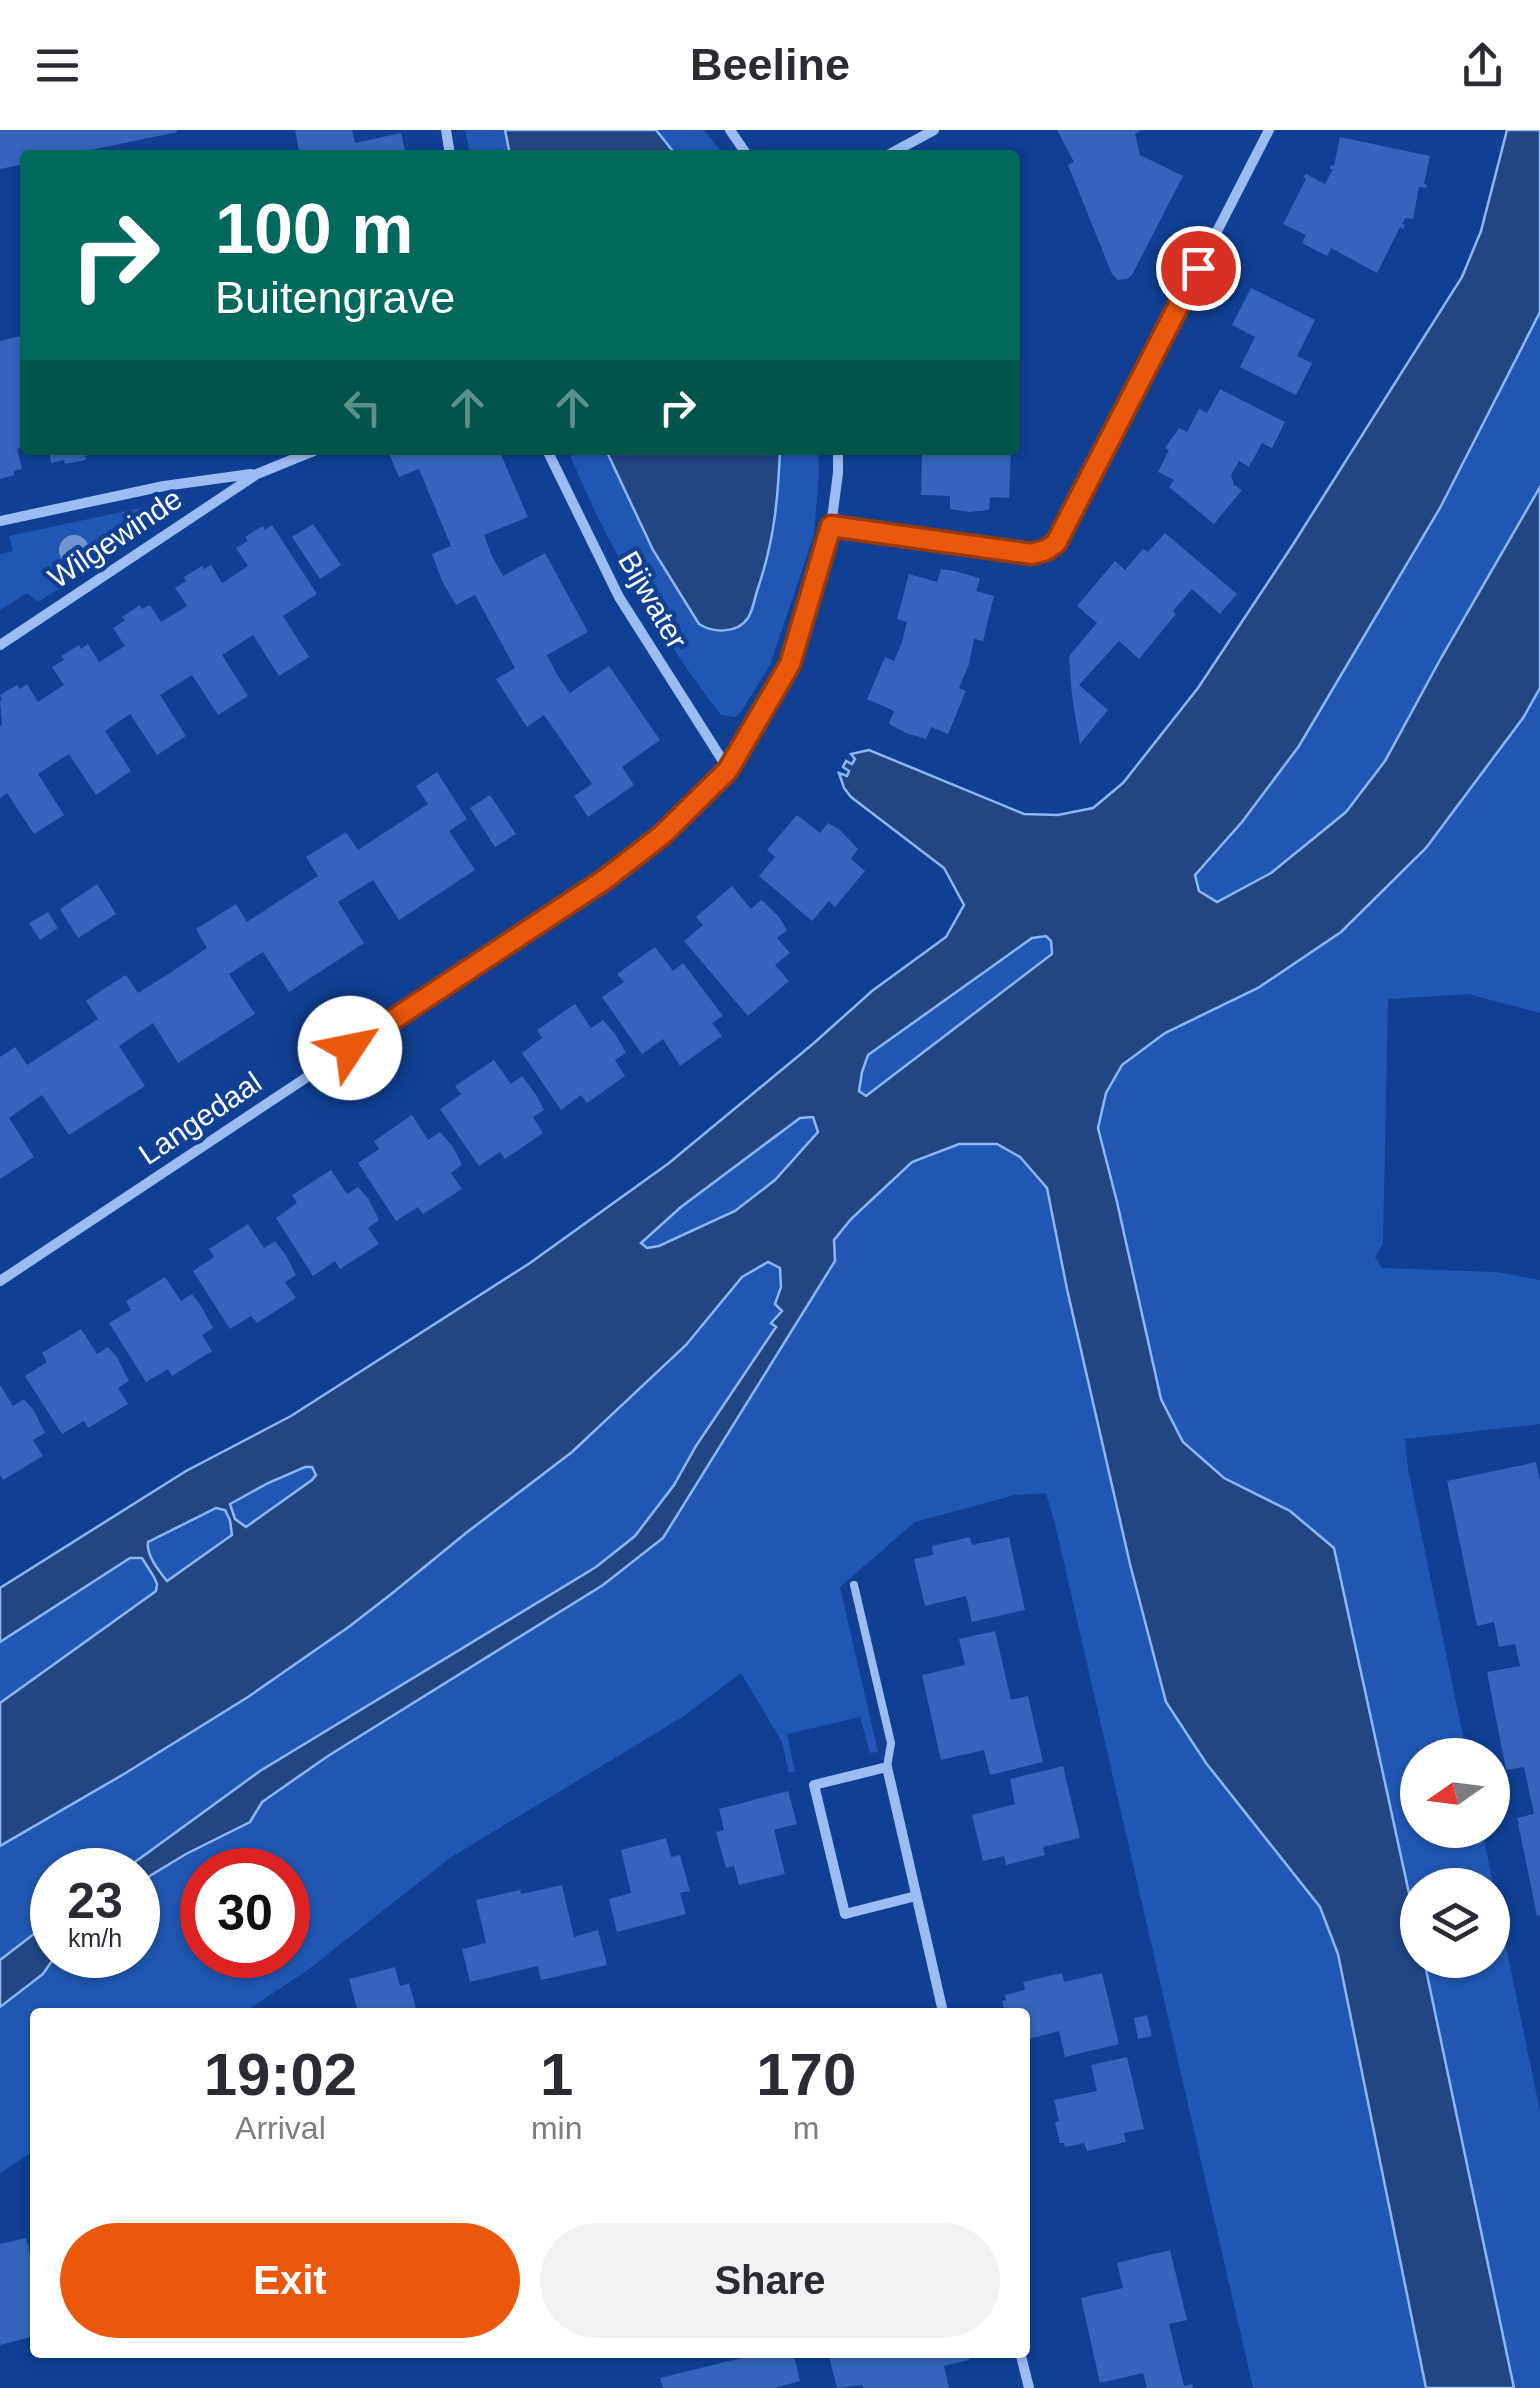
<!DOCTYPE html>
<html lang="en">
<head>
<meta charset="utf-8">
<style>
	:root { --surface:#fff; --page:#f2f2f3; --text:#2b2b33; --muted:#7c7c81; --accent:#ea580c }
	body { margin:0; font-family:Helvetica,sans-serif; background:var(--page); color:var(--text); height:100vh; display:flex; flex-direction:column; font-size:38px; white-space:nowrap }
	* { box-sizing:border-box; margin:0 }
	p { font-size:32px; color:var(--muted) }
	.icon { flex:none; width:55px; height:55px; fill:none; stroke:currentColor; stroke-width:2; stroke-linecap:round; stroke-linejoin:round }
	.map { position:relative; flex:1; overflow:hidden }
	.sheet { position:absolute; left:30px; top:1878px; width:1000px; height:350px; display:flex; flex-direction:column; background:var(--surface); border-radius:10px; box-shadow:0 2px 8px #0004 }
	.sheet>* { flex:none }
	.hud { position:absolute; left:20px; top:20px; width:1000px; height:305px; border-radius:10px; box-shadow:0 2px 8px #0004; background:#00695c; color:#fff; overflow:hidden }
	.needle { width:65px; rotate:256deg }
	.tools { position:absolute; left:1400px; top:1608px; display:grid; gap:20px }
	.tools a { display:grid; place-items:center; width:110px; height:110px; border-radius:50%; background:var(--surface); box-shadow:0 2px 8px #0004; font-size:50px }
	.speed { position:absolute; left:30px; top:1718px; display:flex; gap:20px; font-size:50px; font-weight:700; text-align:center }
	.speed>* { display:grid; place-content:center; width:130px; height:130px; border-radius:50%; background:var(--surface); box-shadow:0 2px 8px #0004; line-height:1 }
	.speed small { font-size:25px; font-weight:400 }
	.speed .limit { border:15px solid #d22; background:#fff; color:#111 }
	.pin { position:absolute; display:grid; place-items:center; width:85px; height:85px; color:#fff; margin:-42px; border:5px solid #fff; border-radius:50%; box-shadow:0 2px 10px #0007 }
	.me { position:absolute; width:110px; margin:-55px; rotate:56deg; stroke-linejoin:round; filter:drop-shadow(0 0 8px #0008) }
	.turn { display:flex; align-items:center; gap:35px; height:210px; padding:0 30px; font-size:45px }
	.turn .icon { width:130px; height:130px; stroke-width:2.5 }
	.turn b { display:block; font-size:70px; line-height:85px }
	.lanes { display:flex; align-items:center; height:95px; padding:0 30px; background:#0003; justify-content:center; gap:50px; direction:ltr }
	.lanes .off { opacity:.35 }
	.eta { display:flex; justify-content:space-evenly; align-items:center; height:170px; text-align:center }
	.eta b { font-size:60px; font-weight:800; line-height:70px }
	.action { display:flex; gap:20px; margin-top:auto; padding:20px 30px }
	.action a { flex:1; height:115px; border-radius:60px; background:var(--accent); color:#fff; font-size:40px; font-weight:800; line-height:115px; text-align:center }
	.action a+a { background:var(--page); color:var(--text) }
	header { display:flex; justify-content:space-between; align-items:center; height:130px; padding:0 30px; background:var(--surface); font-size:45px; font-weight:800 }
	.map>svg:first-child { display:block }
	.green { fill:#2157b2; fill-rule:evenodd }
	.water { fill:#224684; stroke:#8db7f7; stroke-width:2.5; fill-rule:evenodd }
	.building { fill:#3465ba }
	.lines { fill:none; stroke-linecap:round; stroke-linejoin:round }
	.service { stroke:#9cbdf4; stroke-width:8 }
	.minor { stroke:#9cbdf4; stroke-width:10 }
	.tree { fill:#7394ce }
	.route-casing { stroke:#983908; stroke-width:25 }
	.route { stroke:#ea580c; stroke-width:18 }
	.labels { text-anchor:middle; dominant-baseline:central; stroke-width:9; stroke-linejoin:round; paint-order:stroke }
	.street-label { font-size:30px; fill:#fff; stroke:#103f93 }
</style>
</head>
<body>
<header><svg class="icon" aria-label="menu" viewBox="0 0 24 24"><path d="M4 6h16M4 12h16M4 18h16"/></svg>Beeline<svg class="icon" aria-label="share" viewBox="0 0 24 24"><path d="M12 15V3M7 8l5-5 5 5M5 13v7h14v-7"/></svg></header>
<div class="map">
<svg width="1540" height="2258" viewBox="0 0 1540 2258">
	<rect width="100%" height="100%" fill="#103f93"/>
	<path class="green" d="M 465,0 L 505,0 L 510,25 L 470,25 Z
		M 656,0 L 704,0 L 724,25 L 676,25 Z
		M 1540,182 L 1540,357 L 1441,528 L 1385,631 L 1346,682 L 1271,743 L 1216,772 L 1199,761 L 1194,745 L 1242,692 L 1299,616 L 1440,378 Z
		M 568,320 L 606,320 L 653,420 L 699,494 C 712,503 720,501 735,497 L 779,356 L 780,320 L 818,320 L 819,344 L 814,405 L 770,535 L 741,582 L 735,587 L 721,585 C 659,505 606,414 568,320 Z
		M 159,374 L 167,382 L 164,392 L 38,472 L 27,463 L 0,480 L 0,424 L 13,421 L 9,406 Z
		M 1540,558 L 1540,883 L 1468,864 L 1388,869 L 1383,1114 L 1375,1127 L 1382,1138 L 1497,1142 L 1540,1150 L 1540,1294 L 1405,1309 L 1408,1339 L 1467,1625 L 1418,1625 L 1418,1700 L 1482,1700 L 1540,1981 L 1540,2258 L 1514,2258 L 1424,1830 L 1492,1830 L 1492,1755 L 1418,1755 L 1417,1800 L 1334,1418 L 1290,1381 L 1224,1348 L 1184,1312 L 1161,1269 L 1117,1072 L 1098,998 L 1106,963 L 1122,935 L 1165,903 L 1258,858 L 1341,802 L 1426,718 L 1523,588 Z
		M 1047,806 L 1051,811 L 1052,824 L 866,966 L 859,961 L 862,942 L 868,925 L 1032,808 Z
		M 813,987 L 818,1002 L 775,1050 L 735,1081 L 659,1116 L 646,1118 L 640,1113 L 681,1077 L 801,988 Z
		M 959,1014 L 997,1014 L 1020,1027 L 1047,1058 L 1067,1159 L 1130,1434 L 1206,1633 L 1320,1777 L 1338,1824 L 1426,2258 L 1253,2258 L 1055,1394 L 1046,1363 L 1015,1365 L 915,1392 L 840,1457 L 878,1622 L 870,1623 L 860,1587 L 787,1604 L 795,1641 L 789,1643 L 782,1612 L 741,1543 L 684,1586 L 450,1728 L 305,1842 L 244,1882 L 35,1882 L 35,2020 L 0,2043 L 0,1877 L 43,1844 L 56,1825 L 138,1825 L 138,1753 L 186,1724 L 250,1692 L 262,1672 L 328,1626 L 603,1455 L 662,1408 L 835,1131 L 834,1110 L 851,1089 L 912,1032 ZM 202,1740 L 288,1740 L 288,1825 L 202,1825 Z
		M 768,1132 L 780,1138 L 781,1157 L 775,1174 L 783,1181 L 776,1197 L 696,1316 L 674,1355 L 635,1406 L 596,1437 L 260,1641 L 124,1740 L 52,1740 L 52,1790 L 0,1830 L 0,1716 L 124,1644 L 248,1567 L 350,1496 L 395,1461 L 466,1403 L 572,1322 L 686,1215 L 742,1147 Z
		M 312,1336 L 316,1345 L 312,1350 L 245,1397 L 235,1389 L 230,1375 C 253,1362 286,1339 312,1336 Z
		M 217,1378 L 224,1379 L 230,1390 L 233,1405 L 168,1451 C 159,1441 146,1425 148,1412 Z
		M 130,1428 L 142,1428 L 154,1447 L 156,1461 L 0,1573 L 0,1512 Z"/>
	<path class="water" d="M 505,0 L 656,0 L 676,25 L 510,25 Z
		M 1507,0 L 1540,0 L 1540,182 L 1440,378 L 1299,616 L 1242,692 L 1195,745 L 1199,761 L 1217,772 L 1271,743 L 1346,682 L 1385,631 L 1441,528 L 1540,357 L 1540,558 L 1523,588 L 1426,718 L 1341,802 L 1258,858 L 1165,903 L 1122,935 L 1106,963 L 1098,998 L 1117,1072 L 1161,1269 L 1183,1312 L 1224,1348 L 1290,1381 L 1334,1418 L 1417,1800 L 1418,1830 L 1424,1830 L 1514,2258 L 1426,2258 L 1338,1824 L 1320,1777 L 1206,1633 L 1166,1572 L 1130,1434 L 1067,1159 L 1047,1058 L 1020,1027 L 997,1014 L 959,1014 L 912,1032 L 851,1089 L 834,1110 L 835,1131 L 663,1408 L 603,1455 L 328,1626 L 262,1672 L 250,1692 L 186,1724 L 138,1753 L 138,1740 L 124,1740 L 260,1641 L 596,1437 L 635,1406 L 674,1355 L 696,1316 L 776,1197 L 771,1193 L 782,1181 L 775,1174 L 781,1157 L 780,1138 L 768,1132 L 742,1147 L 686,1215 L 572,1322 L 466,1403 L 395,1461 L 350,1496 L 248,1567 L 124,1644 L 0,1716 L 0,1573 L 156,1461 L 157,1454 L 154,1447 L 142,1428 L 130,1428 L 0,1512 L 0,1458 L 186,1341 L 291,1286 L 530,1133 L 669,1033 L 814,913 L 872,861 L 946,807 L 964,775 L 944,738 L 851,667 L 844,658 L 839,643 L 847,646 L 849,641 L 843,637 L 846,631 L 852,634 L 855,629 L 851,624 L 869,620 L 1024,684 L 1058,685 L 1093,678 L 1123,653 L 1198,558 L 1292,416 L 1462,147 L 1481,101 ZM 1046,806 L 1051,811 L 1052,824 L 866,966 L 859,961 L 862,942 L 868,925 L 1032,808 ZM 813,987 L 818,1002 L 775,1050 L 735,1081 L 659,1116 L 647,1118 L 641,1113 L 681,1077 L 800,988 ZM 305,1337 L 312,1337 L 316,1345 L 312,1350 L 246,1397 L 235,1389 L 230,1374 L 268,1353 ZM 216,1378 L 225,1380 L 230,1390 L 232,1405 L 167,1451 C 159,1441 146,1425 148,1412 Z
		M 606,320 L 780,320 C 778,370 774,411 758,458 C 755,467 753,480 748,488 C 737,504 713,503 699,494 L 653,420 Z
		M 52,1790 L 52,1825 L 56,1825 L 43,1844 L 0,1877 L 0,1830 Z"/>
	<path class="building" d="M 0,0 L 177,0 L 177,2 L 67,25 L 25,25 L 25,34 L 0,39 Z
		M 295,0 L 352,0 L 355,13 L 401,3 L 406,25 L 300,25 Z
		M 1057,0 L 1142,0 L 1135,4 L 1140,25 L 1183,46 L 1132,145 L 1127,149 L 1118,150 L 1112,144 L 1068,35 L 1074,32 Z
		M 1340,7 L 1430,26 L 1424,54 L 1427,55 L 1426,58 L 1419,57 L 1413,89 L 1406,88 L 1402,94 L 1405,95 L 1403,99 L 1400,97 L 1377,143 L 1331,118 L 1327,126 L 1302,113 L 1306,105 L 1283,94 L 1306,49 L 1303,47 L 1306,44 L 1325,54 L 1333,39 L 1330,39 L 1331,35 L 1334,36 Z
		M 1251,158 L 1315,190 L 1297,226 L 1312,233 L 1296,265 L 1240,237 L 1255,207 L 1232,195 Z
		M 25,205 L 25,317 L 17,319 L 22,339 L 14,341 L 14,345 L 0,349 L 0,211 Z
		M 1220,259 L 1285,292 L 1272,318 L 1262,313 L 1249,337 L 1239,331 L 1231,345 L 1234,355 L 1242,360 L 1214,394 L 1169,357 L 1174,350 L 1158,342 L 1169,320 L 1165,318 L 1179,298 L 1187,302 L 1199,279 L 1207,283 Z
		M 49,320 L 92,320 L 93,324 L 85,326 L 86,330 L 65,334 L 64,330 L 51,333 Z
		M 398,320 L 448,320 L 449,322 L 454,320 L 499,320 L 528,387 L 484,405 L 492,426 L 503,446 L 545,423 L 588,502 L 547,525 L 557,545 L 570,563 L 609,536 L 660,610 L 622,637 L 634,655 L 588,687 L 574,666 L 592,654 L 544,585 L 527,597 L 496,549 L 515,538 L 475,465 L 456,475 L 442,451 L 432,424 L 451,416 L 419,339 L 399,347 L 389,324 Z
		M 922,320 L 1011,321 L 1009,368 L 990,367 L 989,380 L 969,382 L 950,379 L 950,366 L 921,365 Z
		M 313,394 L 341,435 L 320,449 L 292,407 Z
		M 272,395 L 317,464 L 283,486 L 309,527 L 279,546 L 253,505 L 222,525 L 248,566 L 218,585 L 192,545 L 160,565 L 186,606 L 157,625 L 130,584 L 105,601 L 131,641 L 96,665 L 69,624 L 38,644 L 64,685 L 34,704 L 7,663 L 0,668 L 0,596 L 2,595 L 0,571 L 2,570 L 0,565 L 17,555 L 20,559 L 27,554 L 38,572 L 64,555 L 52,537 L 64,530 L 61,526 L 79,515 L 81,519 L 88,514 L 99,532 L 125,516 L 113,498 L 125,490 L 122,487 L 140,475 L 142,479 L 150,475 L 161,492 L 187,476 L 175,458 L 186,451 L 184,447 L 202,436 L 204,439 L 211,435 L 222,453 L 248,436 L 236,418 L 248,411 L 245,407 L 263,396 L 265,400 Z
		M 1165,403 L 1237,464 L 1220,484 L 1192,459 L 1173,481 L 1176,484 L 1139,529 L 1119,511 L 1079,555 L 1108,580 L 1080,614 L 1072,566 L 1069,526 L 1097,493 L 1077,476 L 1115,431 L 1125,440 L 1143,419 L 1148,422 Z
		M 941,439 L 955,441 L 976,447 L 980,449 L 976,461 L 994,466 L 983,511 L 974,509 L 969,534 L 959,558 L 966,561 L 948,604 L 931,597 L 926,609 L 906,603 L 891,595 L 889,593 L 894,581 L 867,569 L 885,527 L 894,531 L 902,512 L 907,492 L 897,489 L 909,444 L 937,452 Z
		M 437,642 L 467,689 L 449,701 L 475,740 L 399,790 L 373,750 L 338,772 L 364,813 L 289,862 L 263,822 L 229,844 L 255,884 L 178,933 L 153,893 L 119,916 L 145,956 L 69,1005 L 42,965 L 9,988 L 34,1027 L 0,1049 L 0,927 L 15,917 L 27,935 L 98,889 L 86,871 L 105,858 L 126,845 L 138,863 L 173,841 L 207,818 L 196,799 L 236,774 L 247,792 L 282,769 L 318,746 L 306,727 L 346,702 L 358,720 L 428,674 L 416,656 Z
		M 490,665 L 516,704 L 495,717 L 470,678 Z
		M 797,685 L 820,703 L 828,693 L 840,700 L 858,719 L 851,729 L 865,741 L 835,777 L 829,771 L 812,791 L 759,746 L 775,727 L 767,720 Z
		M 97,754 L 116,784 L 78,808 L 60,779 Z
		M 732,756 L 751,779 L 761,770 L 763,771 L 779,787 L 787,800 L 777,808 L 790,823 L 775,835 L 789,851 L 748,886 L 684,811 L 703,795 L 696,787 Z
		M 48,782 L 58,798 L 40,810 L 29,793 Z
		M 655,817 L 673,841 L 683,833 L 723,886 L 712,893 L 722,906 L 680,936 L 663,909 L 642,924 L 602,867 L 624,852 L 617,844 Z
		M 575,874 L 591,898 L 603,890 L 616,905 L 626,923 L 615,930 L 625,946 L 587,973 L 581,965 L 561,980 L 522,923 L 542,908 L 537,900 Z
		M 494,930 L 511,954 L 522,946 L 537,966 L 544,980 L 533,987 L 543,1003 L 505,1029 L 500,1022 L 479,1036 L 440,979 L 461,964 L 455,956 Z
		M 412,985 L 428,1010 L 440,1002 L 453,1017 L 462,1035 L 451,1043 L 462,1059 L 423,1084 L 418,1077 L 396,1091 L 358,1033 L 379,1019 L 374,1011 Z
		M 331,1040 L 347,1064 L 358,1057 L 368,1068 L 379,1090 L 368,1098 L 379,1114 L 340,1139 L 335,1131 L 313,1146 L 276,1088 L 297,1073 L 292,1065 Z
		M 248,1094 L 264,1118 L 275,1111 L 287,1127 L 296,1145 L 285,1152 L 296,1168 L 257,1193 L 251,1186 L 230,1199 L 193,1141 L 214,1127 L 209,1119 Z
		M 165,1147 L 181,1171 L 192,1164 L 201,1176 L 213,1198 L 202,1205 L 212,1221 L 172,1246 L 168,1239 L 146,1252 L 109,1193 L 131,1180 L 126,1171 Z
		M 81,1199 L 97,1224 L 108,1217 L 117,1227 L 129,1251 L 118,1258 L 128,1274 L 88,1298 L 84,1291 L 62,1304 L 25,1246 L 47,1232 L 42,1223 Z
		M 0,1255 L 13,1276 L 24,1269 L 33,1279 L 45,1303 L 33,1310 L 43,1326 L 3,1350 L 0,1345 Z
		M 1536,1332 L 1540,1351 L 1540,1785 L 1537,1786 L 1517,1688 L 1534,1684 L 1524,1637 L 1506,1640 L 1487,1542 L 1520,1536 L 1515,1514 L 1499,1517 L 1494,1492 L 1477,1496 L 1447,1351 Z
		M 970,1407 L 972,1415 L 1009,1407 L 1025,1480 L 972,1492 L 966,1466 L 925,1476 L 914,1429 L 933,1425 L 932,1416 Z
		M 995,1501 L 1011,1570 L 1028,1566 L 1043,1632 L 990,1645 L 984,1620 L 941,1630 L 922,1545 L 965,1535 L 959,1509 Z
		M 1063,1636 L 1080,1708 L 1043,1717 L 1045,1725 L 1006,1735 L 1004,1726 L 983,1731 L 972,1685 L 1015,1674 L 1010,1649 Z
		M 788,1661 L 797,1694 L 774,1700 L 785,1744 L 739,1755 L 734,1736 L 726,1738 L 716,1702 L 724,1700 L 719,1679 Z
		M 666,1708 L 671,1727 L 680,1725 L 690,1761 L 680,1763 L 686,1784 L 617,1802 L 609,1769 L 631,1763 L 621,1720 Z
		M 562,1755 L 574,1807 L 598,1800 L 607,1835 L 541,1850 L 538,1836 L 470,1852 L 462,1819 L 486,1813 L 476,1770 L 520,1760 L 521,1764 Z
		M 395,1837 L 400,1856 L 409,1853 L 417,1882 L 358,1882 L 349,1849 Z
		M 1062,1843 L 1064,1852 L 1102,1843 L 1119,1914 L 1065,1927 L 1059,1901 L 1025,1910 L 1025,1882 L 1005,1882 L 1002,1871 L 1006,1870 L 1005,1865 L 1025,1860 L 1023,1852 Z
		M 1147,1885 L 1152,1906 L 1138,1909 L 1134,1888 Z
		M 1127,1927 L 1144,1999 L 1124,2003 L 1126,2012 L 1087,2021 L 1084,2013 L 1065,2017 L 1064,2013 L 1060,2013 L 1055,1992 L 1059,1991 L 1054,1970 L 1097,1961 L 1091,1935 Z
		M 26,2108 L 31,2127 L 35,2126 L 35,2206 L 0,2215 L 0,2114 Z
		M 1170,2120 L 1187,2190 L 1169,2194 L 1184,2256 L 1192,2254 L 1193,2258 L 1147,2258 L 1143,2243 L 1100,2253 L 1081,2168 L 1123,2158 L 1117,2133 Z
		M 766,2222 L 793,2222 L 800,2251 L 775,2258 L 663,2258 L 660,2248 Z
		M 847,2222 L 967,2222 L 969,2230 L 944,2236 L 949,2258 L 863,2258 L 862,2255 L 837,2258 L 829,2227 Z"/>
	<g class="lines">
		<path class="service" d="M 854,1455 L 891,1613 L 887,1637"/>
		<path class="minor" d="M 446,0 L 450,25
			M 730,0 L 747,25
			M 888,25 L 934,0
			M 547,320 L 619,467 L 728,639
			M 0,391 L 164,356 L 251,344
			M 831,396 L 1032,424 L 1047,420 L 1057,413 L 1269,0
			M 0,515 L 257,344 L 316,320
			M 0,1151 L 604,750 L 661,705 L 728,639 L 790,534 L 831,396 L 838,343 L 838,320
			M 916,1766 L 845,1784 L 814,1655 L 887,1637 L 943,1882
			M 1020,2222 L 1029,2258"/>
	</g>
	<circle class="tree" cx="74" cy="420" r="15"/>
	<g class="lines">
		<g class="route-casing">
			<path id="route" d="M 350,918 L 604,750 L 662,705 L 728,640 L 790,534 L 831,396 L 1032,424 L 1046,420 L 1056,413 L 1198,138"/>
		</g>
		<use href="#route" class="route"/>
	</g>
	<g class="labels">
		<g class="street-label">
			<text transform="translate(115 408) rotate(-34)">Wilgewinde</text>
			<text transform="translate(653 470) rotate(60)">Bijwater</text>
			<text transform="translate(200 988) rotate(-34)">Langedaal</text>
		</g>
	</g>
</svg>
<div class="tools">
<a><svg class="needle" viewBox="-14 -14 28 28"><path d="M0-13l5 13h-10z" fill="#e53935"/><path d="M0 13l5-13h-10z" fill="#7c7c81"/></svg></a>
<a><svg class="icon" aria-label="layers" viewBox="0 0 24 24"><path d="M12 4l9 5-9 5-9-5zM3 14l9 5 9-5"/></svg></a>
</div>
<div class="speed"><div>23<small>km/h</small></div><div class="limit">30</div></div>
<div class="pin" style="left:1198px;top:138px;background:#d93025"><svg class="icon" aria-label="arrive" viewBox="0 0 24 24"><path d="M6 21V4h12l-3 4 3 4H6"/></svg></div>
<svg class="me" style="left:350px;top:918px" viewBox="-20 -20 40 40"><circle r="19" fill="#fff"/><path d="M0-13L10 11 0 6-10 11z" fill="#ea580c"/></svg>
<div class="hud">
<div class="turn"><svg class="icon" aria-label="right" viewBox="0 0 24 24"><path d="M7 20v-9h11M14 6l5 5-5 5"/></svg><div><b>100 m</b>Buitengrave</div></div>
<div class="lanes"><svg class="icon off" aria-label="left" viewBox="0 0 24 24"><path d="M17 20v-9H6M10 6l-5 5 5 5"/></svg><svg class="icon off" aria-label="ahead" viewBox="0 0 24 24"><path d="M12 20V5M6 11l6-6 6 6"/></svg><svg class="icon off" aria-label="ahead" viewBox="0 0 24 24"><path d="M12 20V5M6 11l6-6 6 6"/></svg><svg class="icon" aria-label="right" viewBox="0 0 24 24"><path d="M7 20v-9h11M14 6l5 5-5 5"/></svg></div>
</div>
<section class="sheet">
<div class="eta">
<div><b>19:02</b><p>Arrival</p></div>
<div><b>1</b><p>min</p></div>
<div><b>170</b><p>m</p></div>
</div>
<div class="action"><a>Exit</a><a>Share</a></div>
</section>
</div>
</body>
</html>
